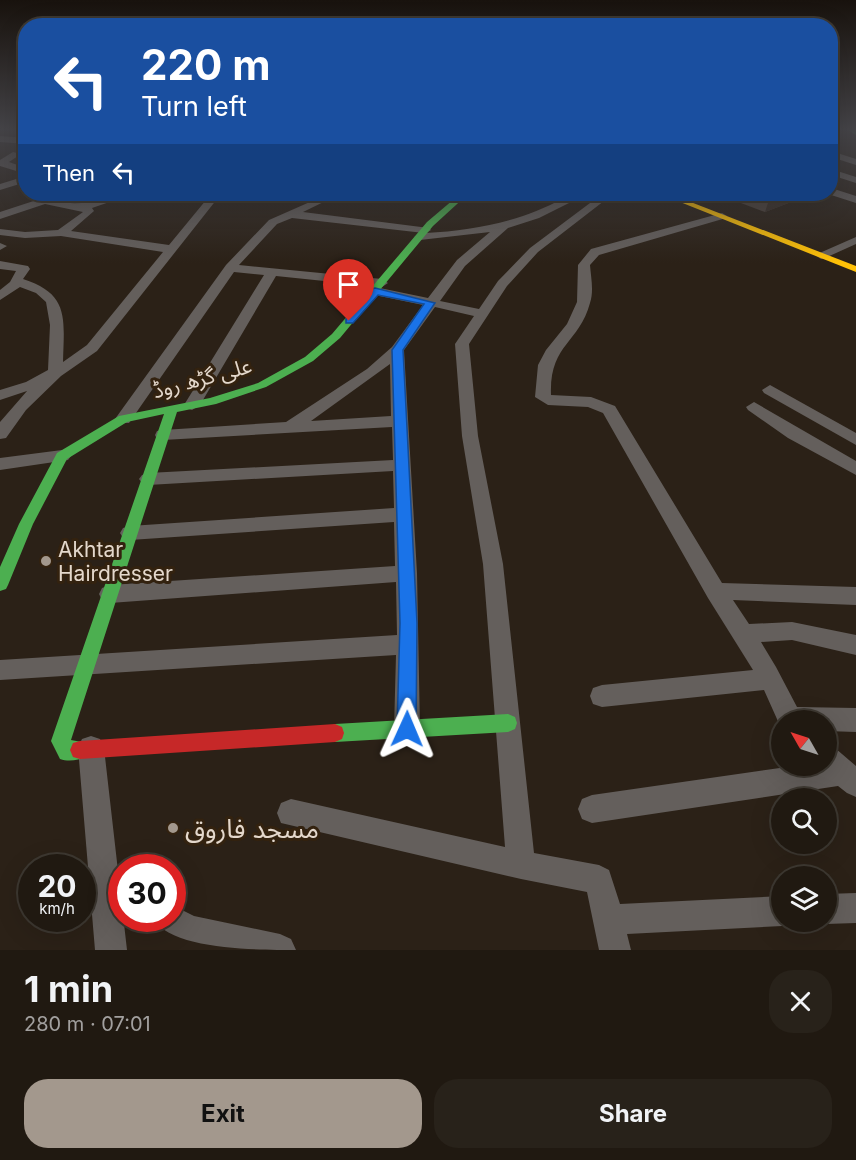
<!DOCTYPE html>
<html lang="en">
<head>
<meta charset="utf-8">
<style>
	:root { --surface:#201911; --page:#28221a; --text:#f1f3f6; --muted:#a2a09f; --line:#3d3831; --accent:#a3988d }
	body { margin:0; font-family:Inter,"Noto Sans Arabic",sans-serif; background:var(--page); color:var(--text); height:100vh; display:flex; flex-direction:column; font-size:22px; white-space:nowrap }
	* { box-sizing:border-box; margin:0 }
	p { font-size:20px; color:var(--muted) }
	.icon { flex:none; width:33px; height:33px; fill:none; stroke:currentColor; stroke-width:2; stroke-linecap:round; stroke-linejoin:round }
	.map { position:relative; height:950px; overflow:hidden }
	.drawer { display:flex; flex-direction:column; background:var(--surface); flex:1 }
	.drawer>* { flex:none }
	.banner { position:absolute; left:18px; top:18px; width:820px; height:183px; border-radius:24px; box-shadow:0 6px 24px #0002,0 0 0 2px var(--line); background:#1a4fa0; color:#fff; overflow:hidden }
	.needle { width:39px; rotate:309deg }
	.buttons { position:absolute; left:771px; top:710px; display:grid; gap:12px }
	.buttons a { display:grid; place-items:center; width:66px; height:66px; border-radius:50%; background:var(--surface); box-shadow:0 6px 24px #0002,0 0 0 2px var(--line); font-size:30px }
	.speed { position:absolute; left:18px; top:854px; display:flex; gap:12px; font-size:30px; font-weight:700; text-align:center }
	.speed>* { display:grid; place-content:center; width:78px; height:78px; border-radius:50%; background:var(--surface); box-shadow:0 6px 24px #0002,0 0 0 2px var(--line); line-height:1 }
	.speed small { font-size:15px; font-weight:400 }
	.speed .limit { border:9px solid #d22; background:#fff; color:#111 }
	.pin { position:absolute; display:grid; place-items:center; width:51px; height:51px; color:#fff; margin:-62px -26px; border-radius:50% 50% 50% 0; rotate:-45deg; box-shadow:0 0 6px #0007 }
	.pin .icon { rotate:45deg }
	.me { position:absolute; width:66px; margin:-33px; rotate:1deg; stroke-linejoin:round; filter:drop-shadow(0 0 4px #0008) }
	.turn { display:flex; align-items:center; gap:21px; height:126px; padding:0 24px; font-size:27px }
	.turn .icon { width:78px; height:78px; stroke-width:2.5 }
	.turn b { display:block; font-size:42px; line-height:51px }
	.then { display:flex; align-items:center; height:57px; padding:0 24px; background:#0003; gap:12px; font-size:22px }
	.round { display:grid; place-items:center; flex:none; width:63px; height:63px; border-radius:24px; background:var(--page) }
	.summary { display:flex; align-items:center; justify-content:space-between; height:102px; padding:0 24px }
	h1 { font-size:36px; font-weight:700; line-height:45px }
	.cta { display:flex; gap:12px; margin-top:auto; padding:12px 24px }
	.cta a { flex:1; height:69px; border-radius:24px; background:var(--accent); color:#111; font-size:24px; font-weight:700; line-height:69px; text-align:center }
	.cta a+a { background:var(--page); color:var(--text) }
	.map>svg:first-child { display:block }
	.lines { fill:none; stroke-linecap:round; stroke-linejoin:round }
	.street { fill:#645f5c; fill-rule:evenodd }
	.fast { fill:#4caf50; fill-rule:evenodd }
	.slow { fill:#ffc107; fill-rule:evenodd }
	.jam { fill:#c62828; fill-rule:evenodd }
	.wall { fill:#4d433c }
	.shaded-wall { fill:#392f27 }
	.route { fill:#1a73e8; stroke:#114b97; stroke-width:1.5 }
	.poi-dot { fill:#a3988d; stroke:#33220f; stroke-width:2 }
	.labels { text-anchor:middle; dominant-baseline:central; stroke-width:6; stroke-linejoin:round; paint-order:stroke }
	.street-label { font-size:21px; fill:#e4d8cc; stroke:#33220f }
	.poi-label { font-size:21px; fill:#e4d8cc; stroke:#33220f; text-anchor:start }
	.near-poi-label { font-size:26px; fill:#e4d8cc; stroke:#33220f; text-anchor:start }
</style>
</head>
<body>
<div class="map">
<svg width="856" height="950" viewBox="0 0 856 950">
	<rect width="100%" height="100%" fill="#2b2117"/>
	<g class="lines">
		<path class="street" d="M 831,133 L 835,132 L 839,135 L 831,139 Z
			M 0,136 L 26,138 L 26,144 L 0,142 Z
			M 831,151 L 856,159 L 856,165 L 831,157 Z
			M 13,152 L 21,154 L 9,162 L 26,168 L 26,174 L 0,166 L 0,160 Z
			M 831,169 L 856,177 L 856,183 L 831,175 Z
			M 26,176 L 26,182 L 0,190 L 0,184 Z
			M 831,188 L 856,196 L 856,203 L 828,194 L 831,194 Z
			M 55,194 L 68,194 L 67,196 L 55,200 C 87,210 99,194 128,194 L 127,196 L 92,208 L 94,211 L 71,231 L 169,245 L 211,194 L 221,194 L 97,351 L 61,376 L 26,410 L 6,438 L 0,439 L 0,422 L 27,391 L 0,400 L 0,390 L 26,382 L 48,370 L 50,325 L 46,302 L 36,293 L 20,287 L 0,300 L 0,290 L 10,282 L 16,271 L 0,269 L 0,261 L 28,266 L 30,269 L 23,279 C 70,294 64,319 63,362 L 87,345 L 163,252 L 61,236 L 25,238 L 0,235 L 0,229 L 25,232 L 58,230 L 83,212 L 45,204 L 0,219 L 0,212 Z
			M 328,194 L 340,194 L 303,212 L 429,228 L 431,230 L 426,233 C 474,230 520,222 564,198 L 559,194 L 575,196 L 575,200 L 539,218 L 508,228 L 465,266 L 440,301 L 479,309 L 498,281 L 530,248 L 602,194 L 613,194 L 538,252 L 507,286 L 469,344 L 478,436 L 503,564 L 534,853 L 599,865 L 609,870 L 620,904 L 782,896 L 782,921 L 793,922 L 782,926 L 627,934 L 631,950 L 599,950 L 587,892 L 521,879 L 281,823 L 277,813 L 281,803 L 291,799 L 505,847 L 483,564 L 462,436 L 455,344 L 474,316 L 435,307 L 404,350 L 417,573 L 420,729 L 416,737 L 407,741 L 398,737 L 394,729 L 396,655 L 0,680 L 0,660 L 397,635 L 396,582 L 110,603 L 102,600 L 99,594 L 102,588 L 110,585 L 395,566 L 394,522 L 130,540 L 123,538 L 120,533 L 123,528 L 130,526 L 394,508 L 393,471 L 148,485 L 142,483 L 139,479 L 142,475 L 148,473 L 393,460 L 392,427 L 163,440 L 157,439 L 155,435 L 157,431 L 163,430 L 286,422 L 367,369 L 392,347 L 423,305 L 370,294 L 369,291 L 370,288 L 375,287 L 428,298 L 457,260 L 490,232 L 420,240 L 414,237 L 424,233 L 292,218 L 277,224 L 239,265 L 382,279 L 388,283 L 382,287 L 276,276 L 200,405 L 192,410 L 186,408 L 184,405 L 264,275 L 234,272 L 129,423 L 117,423 L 115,419 L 226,265 L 269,220 ZM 390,364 L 391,416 L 311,421 Z
			M 722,213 L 727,216 L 726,218 L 599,255 L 590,265 C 591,278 594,291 590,303 C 579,344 549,344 551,395 L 591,397 L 615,406 L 722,583 L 856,587 L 856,605 L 733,600 L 749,624 L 792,622 L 856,635 L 856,655 L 792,640 L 761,642 L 776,667 L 797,707 L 856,708 L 856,732 L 826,731 L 826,720 L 782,720 L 781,728 L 764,690 L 602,707 L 593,704 L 590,696 L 593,688 L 602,685 L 753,670 L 708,598 L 603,413 L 588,407 L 548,405 L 535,397 L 538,365 L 546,350 L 567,324 L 577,302 L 578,265 L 591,249 Z
			M 856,237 L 856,244 L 825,258 L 821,259 L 815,255 Z
			M 0,243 L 7,246 L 0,250 Z
			M 770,385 L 856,433 L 856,445 L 764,393 L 762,390 Z
			M 754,402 L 856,461 L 856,475 L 788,438 L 748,410 L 746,407 Z
			M 62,450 L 68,452 L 71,456 L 68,460 L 0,470 L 0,458 Z
			M 91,736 L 100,739 L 104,748 L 127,950 L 95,950 L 78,748 L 82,739 Z
			M 826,745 L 835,748 L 856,766 L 856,797 L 847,793 L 838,786 L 592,823 L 582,819 L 578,809 L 582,799 L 592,795 L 801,765 L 826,765 Z
			M 856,893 L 856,923 L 826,924 L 819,921 L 826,921 L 826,894 Z
			M 172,905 L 194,916 L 280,934 L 291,939 L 296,950 C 257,950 170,950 153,918 L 172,918 Z"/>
		<path class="fast" d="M 848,130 L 856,130 L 856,135 Z
			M 460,194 L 468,194 L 433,226 L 340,338 L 313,361 L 266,387 L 216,404 L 177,412 L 71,740 L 87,743 L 90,750 L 87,757 C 78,760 69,762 60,759 L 51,741 L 164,414 L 127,422 L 67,459 L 33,524 L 8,585 L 6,589 L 0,591 L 0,567 L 19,524 L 57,453 L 119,416 L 210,398 L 258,383 L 305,357 L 332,334 L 427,222 Z
			M 508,714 L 515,717 L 517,723 L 515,729 L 508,732 L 335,742 L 328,739 L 326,733 L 328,727 L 335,724 Z"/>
		<path class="slow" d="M 660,194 L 670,194 L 856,266 L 856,272 Z"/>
		<path class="jam" d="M 335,724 L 342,727 L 344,733 L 342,739 L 335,742 L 80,759 L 73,757 L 70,750 L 73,743 L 80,741 Z"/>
	</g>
	<path class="wall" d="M 717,194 L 812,194 L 765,212 Z"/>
	<path class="shaded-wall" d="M 771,194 L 812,194 L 765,212 Z"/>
	<linearGradient id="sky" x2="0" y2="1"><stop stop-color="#18120d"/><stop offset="0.49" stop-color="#444347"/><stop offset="1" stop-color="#444347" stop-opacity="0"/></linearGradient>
	<rect width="856" height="263" fill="url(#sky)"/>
	<path class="route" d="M 375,288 L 435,303 L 403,350 L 417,623 L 416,729 L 413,735 L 407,738 L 400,735 L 397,729 L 400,623 L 392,350 L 424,304 L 378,295 L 353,323 L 346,323 L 346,319 L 372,289 Z"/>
	<g class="poi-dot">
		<circle cx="46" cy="561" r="6"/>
		<circle cx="173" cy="828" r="6"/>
	</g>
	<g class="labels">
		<g class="street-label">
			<text transform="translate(202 378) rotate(-15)">علی گڑھ روڈ</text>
		</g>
		<g class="poi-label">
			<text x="58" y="549">Akhtar<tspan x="58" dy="24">Hairdresser</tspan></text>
		</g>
		<g class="near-poi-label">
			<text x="185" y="828">مسجد فاروق</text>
		</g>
	</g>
</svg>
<div class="buttons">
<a><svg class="needle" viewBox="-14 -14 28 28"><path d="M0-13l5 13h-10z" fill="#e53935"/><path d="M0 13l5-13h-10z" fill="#a2a09f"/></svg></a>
<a><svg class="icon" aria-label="search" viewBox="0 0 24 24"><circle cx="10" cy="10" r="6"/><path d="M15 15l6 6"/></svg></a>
<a><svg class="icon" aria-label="layers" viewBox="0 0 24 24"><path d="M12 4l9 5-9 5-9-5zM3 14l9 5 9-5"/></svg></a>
</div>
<div class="speed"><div>20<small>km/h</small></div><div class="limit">30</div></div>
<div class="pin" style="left:349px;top:321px;background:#d93025"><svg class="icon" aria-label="arrive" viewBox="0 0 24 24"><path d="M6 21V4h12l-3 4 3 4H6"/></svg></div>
<svg class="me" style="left:407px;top:729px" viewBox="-20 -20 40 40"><path d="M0-17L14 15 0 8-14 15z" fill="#1a73e8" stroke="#fff" stroke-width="4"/></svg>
<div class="banner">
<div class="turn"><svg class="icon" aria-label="left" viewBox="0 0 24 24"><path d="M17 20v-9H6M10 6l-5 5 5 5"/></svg><div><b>220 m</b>Turn left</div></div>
<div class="then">Then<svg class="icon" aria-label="left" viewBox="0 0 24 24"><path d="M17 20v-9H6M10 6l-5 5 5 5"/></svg></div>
</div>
</div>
<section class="drawer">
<div class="summary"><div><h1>1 min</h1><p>280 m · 07:01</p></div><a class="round"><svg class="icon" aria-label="close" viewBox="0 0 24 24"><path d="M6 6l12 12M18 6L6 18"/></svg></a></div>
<div class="cta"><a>Exit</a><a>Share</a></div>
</section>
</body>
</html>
